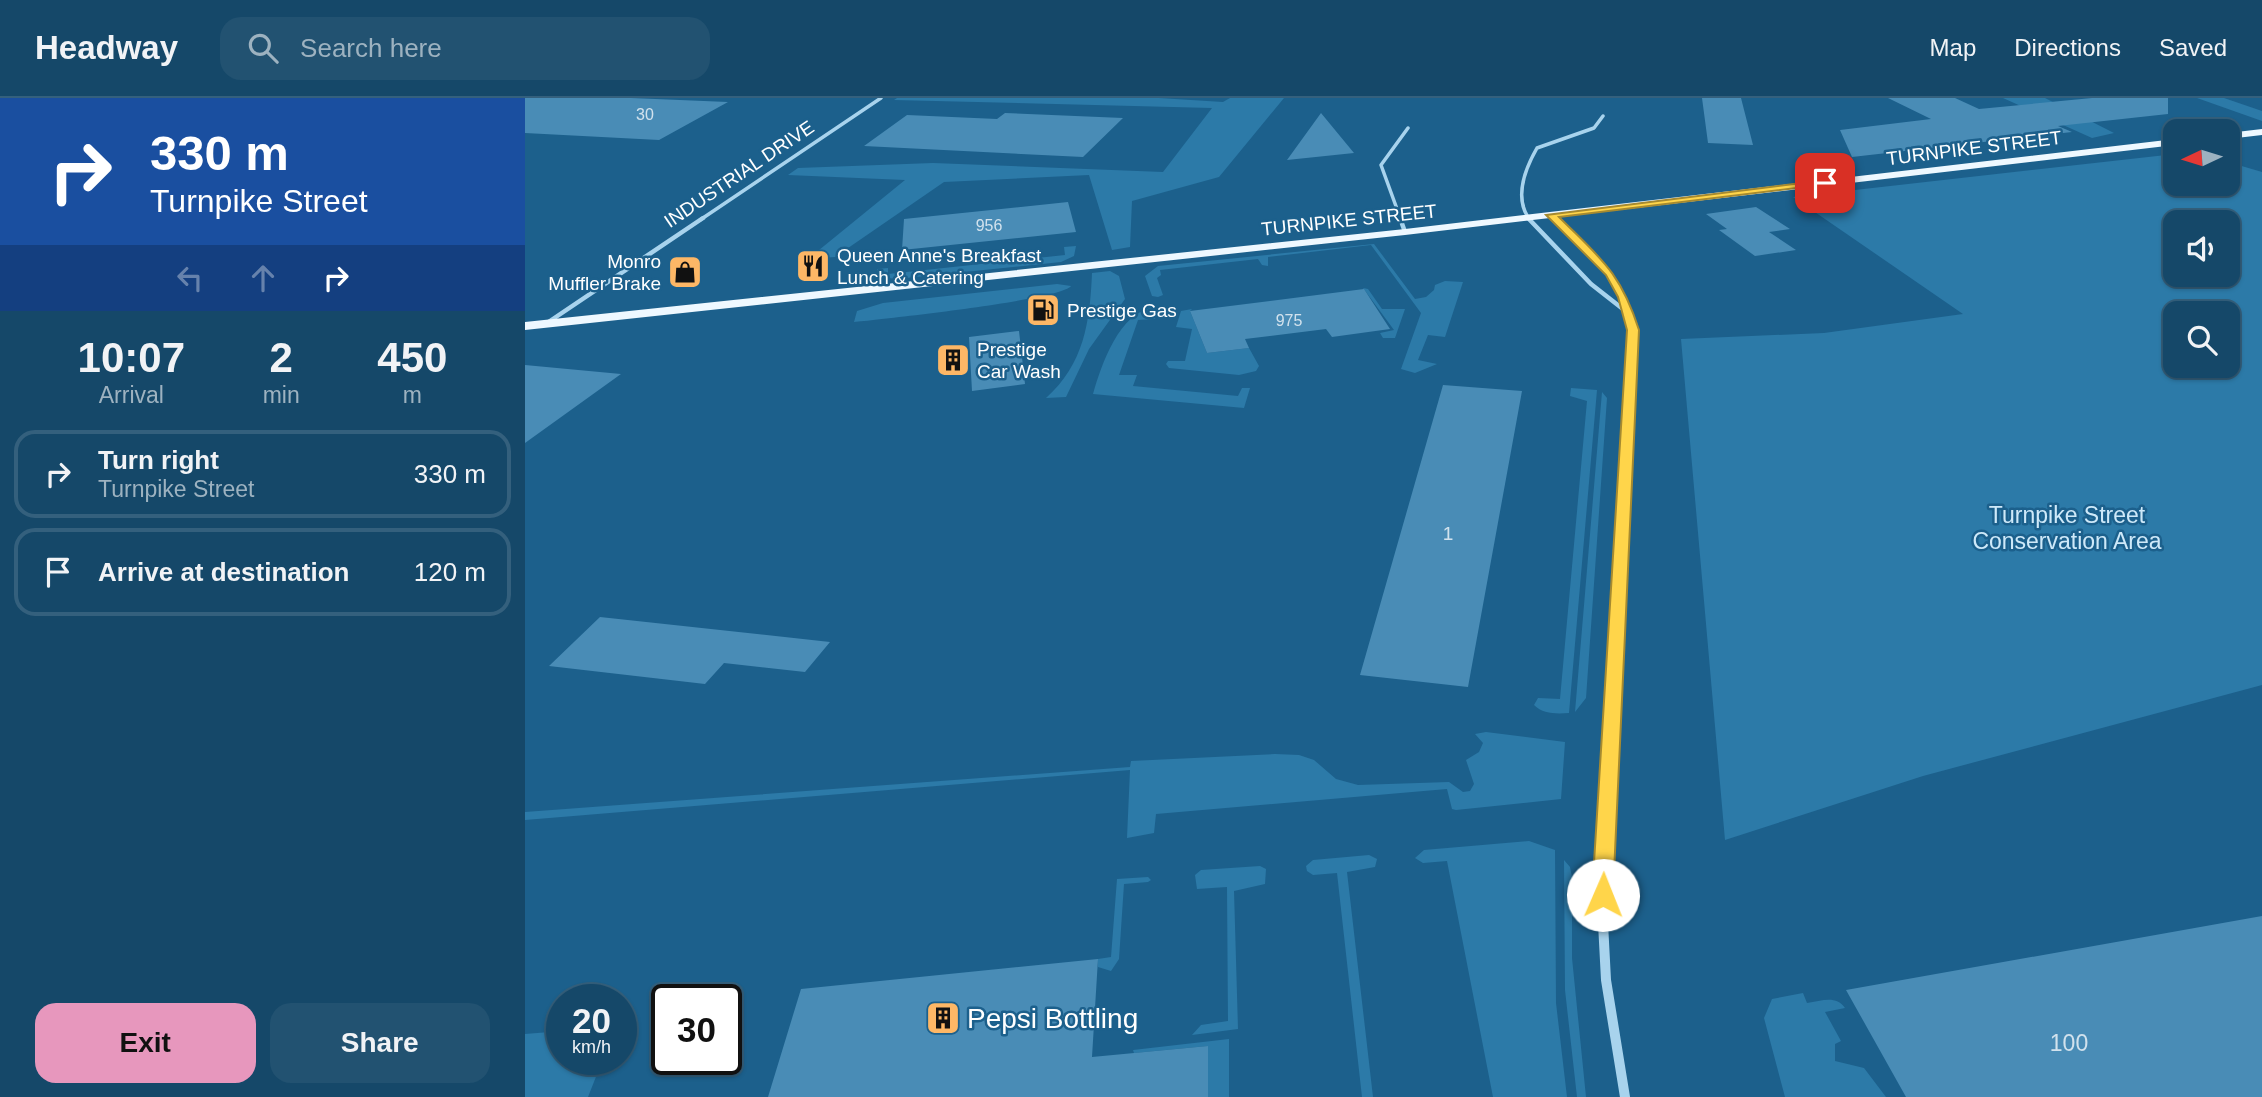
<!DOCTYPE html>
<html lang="en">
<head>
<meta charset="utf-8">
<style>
	:root { --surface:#154869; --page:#225271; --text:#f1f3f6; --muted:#9db2c0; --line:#34607d; --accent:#e797bd }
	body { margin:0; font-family:Helvetica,sans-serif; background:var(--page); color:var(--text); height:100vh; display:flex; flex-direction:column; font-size:26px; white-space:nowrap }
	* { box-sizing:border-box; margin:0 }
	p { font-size:23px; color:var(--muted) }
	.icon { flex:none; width:38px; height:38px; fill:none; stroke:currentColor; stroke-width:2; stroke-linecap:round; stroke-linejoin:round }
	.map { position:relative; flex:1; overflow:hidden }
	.panel { display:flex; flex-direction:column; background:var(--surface); width:525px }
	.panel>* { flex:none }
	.banner { background:#1a4fa0; color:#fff; overflow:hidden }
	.needle { width:46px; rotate:266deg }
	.buttons { position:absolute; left:1638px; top:21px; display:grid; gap:14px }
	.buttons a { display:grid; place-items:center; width:77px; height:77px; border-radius:14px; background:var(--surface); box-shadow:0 2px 5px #0004,0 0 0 2px var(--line); font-size:35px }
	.speed { position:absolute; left:21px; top:886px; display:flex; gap:14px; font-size:35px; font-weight:700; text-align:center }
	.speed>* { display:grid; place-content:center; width:91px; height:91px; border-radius:50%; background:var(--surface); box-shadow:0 2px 5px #0004,0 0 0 2px var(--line); line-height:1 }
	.speed small { font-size:18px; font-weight:400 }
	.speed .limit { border:4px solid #111; border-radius:10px; background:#fff; color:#111 }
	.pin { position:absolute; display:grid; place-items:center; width:60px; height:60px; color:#fff; margin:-30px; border-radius:14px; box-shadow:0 4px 10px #0006 }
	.me { position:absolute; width:77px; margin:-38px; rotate:1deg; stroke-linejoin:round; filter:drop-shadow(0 0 5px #0008) }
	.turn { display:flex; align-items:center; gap:24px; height:147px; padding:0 35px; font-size:32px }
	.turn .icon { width:91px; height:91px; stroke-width:2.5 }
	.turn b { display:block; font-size:49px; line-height:60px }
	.lanes { display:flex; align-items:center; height:66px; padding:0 35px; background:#0003; justify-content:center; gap:35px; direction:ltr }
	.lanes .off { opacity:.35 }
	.eta { display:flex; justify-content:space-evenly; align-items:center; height:119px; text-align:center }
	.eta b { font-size:42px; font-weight:700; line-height:49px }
	.action { display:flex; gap:14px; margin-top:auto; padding:14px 35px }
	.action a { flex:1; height:80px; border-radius:21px; background:var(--accent); color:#111; font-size:28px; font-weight:700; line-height:80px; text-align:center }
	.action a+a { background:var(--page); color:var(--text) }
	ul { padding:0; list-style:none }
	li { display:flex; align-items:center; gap:21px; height:88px; margin:0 14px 10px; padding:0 21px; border:4px solid var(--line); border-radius:21px }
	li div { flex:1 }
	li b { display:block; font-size:26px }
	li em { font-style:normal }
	header { display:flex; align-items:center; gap:42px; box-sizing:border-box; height:98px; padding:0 35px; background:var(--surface); border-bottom:2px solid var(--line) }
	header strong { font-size:33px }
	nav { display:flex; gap:38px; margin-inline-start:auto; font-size:24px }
	.search { width:490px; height:63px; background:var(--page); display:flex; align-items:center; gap:18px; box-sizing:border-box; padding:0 24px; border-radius:21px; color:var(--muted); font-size:26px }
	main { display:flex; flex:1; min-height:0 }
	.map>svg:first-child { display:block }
	.green { fill:#2c7aa8; fill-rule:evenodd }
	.building { fill:#498cb6 }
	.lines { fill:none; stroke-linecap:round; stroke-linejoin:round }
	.street-far4 { stroke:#a8d3ed; stroke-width:3.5 }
	.street-far3 { stroke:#a8d3ed; stroke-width:4.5 }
	.street-far2 { stroke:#a8d3ed; stroke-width:6 }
	.street-far1 { stroke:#a8d3ed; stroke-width:8 }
	.street { stroke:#a8d3ed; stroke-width:10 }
	.primary { fill:#eef8ff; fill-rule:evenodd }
	.route { fill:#ffd54a; stroke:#a68a30; stroke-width:2 }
	.labels { text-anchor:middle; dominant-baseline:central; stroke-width:5; stroke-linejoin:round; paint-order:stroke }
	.far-number-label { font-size:16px; fill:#d2e2ed }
	.far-street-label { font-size:19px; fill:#fff; stroke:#1c608c }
	.far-poi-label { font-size:19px; fill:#fff; stroke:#1c608c; text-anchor:start }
	.number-label { font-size:19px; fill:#d2e2ed }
	.park-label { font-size:23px; fill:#cee9f9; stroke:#1c608c }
	.near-number-label { font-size:23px; fill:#d2e2ed }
	.near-poi-label { font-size:28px; fill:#fff; stroke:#1c608c; text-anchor:start }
</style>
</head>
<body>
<header>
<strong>Headway</strong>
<div class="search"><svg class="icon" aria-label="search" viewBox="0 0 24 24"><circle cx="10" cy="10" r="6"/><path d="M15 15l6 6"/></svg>Search here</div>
<nav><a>Map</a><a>Directions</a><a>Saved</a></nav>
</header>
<main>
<section class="panel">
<div class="banner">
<div class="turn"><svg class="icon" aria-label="right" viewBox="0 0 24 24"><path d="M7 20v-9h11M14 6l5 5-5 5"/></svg><div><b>330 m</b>Turnpike Street</div></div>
<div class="lanes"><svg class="icon off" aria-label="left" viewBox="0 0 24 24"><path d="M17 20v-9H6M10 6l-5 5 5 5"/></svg><svg class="icon off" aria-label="ahead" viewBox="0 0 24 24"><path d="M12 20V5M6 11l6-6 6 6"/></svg><svg class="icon" aria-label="right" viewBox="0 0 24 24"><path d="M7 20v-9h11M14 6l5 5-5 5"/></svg></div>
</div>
<div class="eta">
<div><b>10:07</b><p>Arrival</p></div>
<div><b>2</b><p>min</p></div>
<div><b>450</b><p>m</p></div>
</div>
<ul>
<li><svg class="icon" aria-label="right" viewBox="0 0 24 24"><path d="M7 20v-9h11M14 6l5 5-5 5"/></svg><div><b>Turn right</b><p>Turnpike Street</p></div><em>330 m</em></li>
<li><svg class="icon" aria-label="arrive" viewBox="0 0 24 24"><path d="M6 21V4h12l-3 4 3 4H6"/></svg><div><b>Arrive at destination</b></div><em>120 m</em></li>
</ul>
<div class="action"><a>Exit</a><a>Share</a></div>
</section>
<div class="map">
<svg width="1737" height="999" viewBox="0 0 1737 999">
	<rect width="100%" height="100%" fill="#1c608c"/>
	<path class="green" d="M 372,0 L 634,0 L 698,4 L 705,0 L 759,0 L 694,79 L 607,103 L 605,149 L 587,152 L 564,77 L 419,84 L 310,159 L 283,161 L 380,82 L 263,77 L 273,70 L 408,65 L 638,74 L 687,10 L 369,2 Z
		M 1478,0 L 1520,0 L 1589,35 L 1567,40 Z
		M 1672,0 L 1699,0 L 1737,13 L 1737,23 Z
		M 1650,56 L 1650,86 L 1703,86 L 1703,64 L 1737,74 L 1737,587 L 1398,678 L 1200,742 L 1156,241 L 1299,235 L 1438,216 L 1268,99 ZM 1650,124 L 1703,124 L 1703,177 L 1650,177 ZM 1650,215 L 1703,215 L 1703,268 L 1650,268 Z
		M 849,146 L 890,201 L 901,199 L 909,192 L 910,187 L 920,183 L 938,184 L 920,239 L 903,237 L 893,262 L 912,266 L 890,275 L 876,271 L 896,215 L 846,147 L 743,159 L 743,168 L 737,167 L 733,161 L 635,172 L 636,177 L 632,180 L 638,197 L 633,199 L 627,198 L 620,178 L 633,168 Z
		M 551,148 L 549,158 L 536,164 L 371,181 L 356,179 L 352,174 L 352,171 L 363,170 L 363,176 L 540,157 L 539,149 Z
		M 585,173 L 594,178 L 600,201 L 564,251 L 541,299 L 521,300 C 559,266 565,224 567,175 Z
		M 532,186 L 546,188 C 536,202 358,221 329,224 L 332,213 L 358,205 Z
		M 838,190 L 843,191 L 857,211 L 880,211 L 870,240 L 858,240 L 855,235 L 869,232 Z
		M 629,209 L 633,211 L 630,221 L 613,222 L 594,277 L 612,277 L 608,288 L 713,298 L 717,290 L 725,290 L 719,310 L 568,296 C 577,265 594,215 629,209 Z
		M 667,211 L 665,213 L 682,255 L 724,250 L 734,268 L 731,273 L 714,277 L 644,270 L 641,266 L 643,263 L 660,263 L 667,231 L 651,229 L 656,213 Z
		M 1046,290 L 1072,292 L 1044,615 C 1031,616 1018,616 1009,607 L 1013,600 L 1035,601 L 1062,303 L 1045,298 Z
		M 1077,294 L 1082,300 L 1061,600 L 1050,614 Z
		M 961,634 L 1040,644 L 1036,701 L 931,712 L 927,711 L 922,691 L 631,716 L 629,735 L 602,740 L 605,672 L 0,722 L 0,714 L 605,669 L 606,663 L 750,656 L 774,657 L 789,662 L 811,681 L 833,687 L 924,684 L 938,694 L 945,693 L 949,686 L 941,662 L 954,654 L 958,645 L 950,636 Z
		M 1004,743 L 1030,752 L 1031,905 L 1042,999 L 968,999 L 922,763 L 898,765 L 890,760 L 899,752 Z
		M 844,757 L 852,761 L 850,769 L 822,774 L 848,999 L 837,999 L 812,775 L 788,777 L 782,773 L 781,768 L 788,762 Z
		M 1039,762 L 1045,769 L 1047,779 L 1047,860 L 1061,999 L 1052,999 L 1040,892 Z
		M 735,768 L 741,771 L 740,786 L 709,793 L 713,931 L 667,937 L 676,927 L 703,923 L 702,789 L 672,791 L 670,777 L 676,772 Z
		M 623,779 L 626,782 L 623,784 L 599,786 L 594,861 L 586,873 L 573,869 L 573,861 L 586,859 L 592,781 Z
		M 1278,895 L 1282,905 C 1297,903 1311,897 1320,910 L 1300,914 L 1316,943 L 1310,946 L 1310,963 L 1339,970 L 1361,999 L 1260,999 L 1239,920 L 1247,901 Z
		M 37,933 L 37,961 L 78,961 L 63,999 L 0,999 L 0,936 Z
		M 704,941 L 704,999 L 683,999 L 683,948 L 609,955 L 608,952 Z"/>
	<path class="building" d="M 0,0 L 106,0 L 203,4 L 134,42 L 0,35 Z
		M 1177,0 L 1216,0 L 1228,47 L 1183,45 Z
		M 1363,0 L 1430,0 L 1454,11 L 1567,0 L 1643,0 L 1643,16 L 1533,28 L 1547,34 L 1327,59 L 1315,32 L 1406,21 Z
		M 480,15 L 598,20 L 558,59 L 339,48 L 382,17 L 472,21 Z
		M 796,15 L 829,55 L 762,62 Z
		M 543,104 L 551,134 L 377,152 L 379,121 Z
		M 1231,109 L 1265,131 L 1244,134 L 1271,152 L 1230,158 L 1194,132 L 1202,131 L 1181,116 Z
		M 839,191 L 865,231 L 807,239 L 801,231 L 720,241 L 724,250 L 682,255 L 665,213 Z
		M 494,233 L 500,286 L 447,293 L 444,239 Z
		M 0,267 L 96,276 L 0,345 Z
		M 918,287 L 997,293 L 943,589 L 835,577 Z
		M 75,519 L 305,544 L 280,574 L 199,565 L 180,586 L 24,568 Z
		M 1737,818 L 1737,999 L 1381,999 L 1321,892 Z
		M 573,861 L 567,959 L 683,948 L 683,999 L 243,999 L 276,891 Z"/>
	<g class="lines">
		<path class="street-far4" d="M 1026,117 L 1031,122
			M 175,122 L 356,0
			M 876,122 L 856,67 L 883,30
			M 1005,122 C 988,100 1000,71 1012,50 L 1069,30 L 1078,18"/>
		<path class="street-far3" d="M 875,120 L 880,134
			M 1003,120 L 1066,186 L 1103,215
			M 1029,120 C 1061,151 1101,183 1107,230 C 1109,243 1106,259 1106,273
			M 22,225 L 178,120"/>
		<path class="street-far2" d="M 1095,463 L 1106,272"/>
		<path class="street-far1" d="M 1082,701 L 1095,462"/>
		<path class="street" d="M 1082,700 L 1078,825 L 1081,882 L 1100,999"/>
		<path class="primary" d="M 1737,31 L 1737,37 L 1703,41 L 1703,35 Z
			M 1650,41 L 1650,47 L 880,137 L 0,232 L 0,224 L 880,131 Z"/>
	</g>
	<path class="route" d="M 1300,82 L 1304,86 L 1034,119 C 1075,160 1095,173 1114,232 L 1088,797 L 1085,803 L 1070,803 L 1067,797 L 1102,232 L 1093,199 L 1081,177 L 1021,117 Z"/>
	<defs>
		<g id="restaurant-square" transform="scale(1.75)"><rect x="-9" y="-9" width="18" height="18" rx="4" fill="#fdb766" stroke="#1c608c"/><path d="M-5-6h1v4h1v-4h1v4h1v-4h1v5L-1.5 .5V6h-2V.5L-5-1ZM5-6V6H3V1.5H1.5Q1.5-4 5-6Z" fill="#111"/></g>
		<g id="shop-square" transform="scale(1.75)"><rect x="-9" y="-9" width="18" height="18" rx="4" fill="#fdb766" stroke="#1c608c"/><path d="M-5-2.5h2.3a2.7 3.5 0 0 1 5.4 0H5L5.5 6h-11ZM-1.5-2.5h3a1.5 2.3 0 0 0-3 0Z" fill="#111"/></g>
		<g id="fuel-square" transform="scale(1.75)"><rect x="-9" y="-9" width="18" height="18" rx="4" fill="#fdb766" stroke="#1c608c"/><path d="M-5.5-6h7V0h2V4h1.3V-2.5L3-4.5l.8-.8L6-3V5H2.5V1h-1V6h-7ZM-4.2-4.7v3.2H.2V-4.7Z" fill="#111"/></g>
		<g id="building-square" transform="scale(1.75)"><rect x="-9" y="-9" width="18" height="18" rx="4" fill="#fdb766" stroke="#1c608c"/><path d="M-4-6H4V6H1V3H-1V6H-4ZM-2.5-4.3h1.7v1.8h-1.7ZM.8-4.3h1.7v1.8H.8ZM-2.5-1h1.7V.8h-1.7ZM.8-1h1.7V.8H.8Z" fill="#111"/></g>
	</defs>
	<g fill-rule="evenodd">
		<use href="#restaurant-square" x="288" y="168"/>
		<use href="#shop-square" x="160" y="174"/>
		<use href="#fuel-square" x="518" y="212"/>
		<use href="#building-square" x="428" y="262"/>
		<use href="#building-square" x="418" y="920"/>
	</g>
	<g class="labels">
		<g class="far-number-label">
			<text x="120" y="16">30</text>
			<text x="464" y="127">956</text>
			<text x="764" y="222">975</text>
		</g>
		<g class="far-street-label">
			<text transform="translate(1449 50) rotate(-7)">TURNPIKE STREET</text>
			<text transform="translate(214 76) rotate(-34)">INDUSTRIAL DRIVE</text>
			<text transform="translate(824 122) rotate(-6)">TURNPIKE STREET</text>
		</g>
		<g class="far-poi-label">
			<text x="312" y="157">Queen Anne's Breakfast<tspan x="312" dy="22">Lunch &amp; Catering</tspan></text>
			<text x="136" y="163" text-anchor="end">Monro<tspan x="136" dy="22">Muffler Brake</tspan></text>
			<text x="542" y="212">Prestige Gas</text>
			<text x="452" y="251">Prestige<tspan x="452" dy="22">Car Wash</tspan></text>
		</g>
		<g class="number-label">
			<text x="923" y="435">1</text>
		</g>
		<g class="park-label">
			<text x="1542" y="417">Turnpike Street<tspan x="1542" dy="26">Conservation Area</tspan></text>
		</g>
		<g class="near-number-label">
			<text x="1544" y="945">100</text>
		</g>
		<g class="near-poi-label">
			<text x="442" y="920">Pepsi Bottling</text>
		</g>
	</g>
</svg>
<div class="buttons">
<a><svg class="needle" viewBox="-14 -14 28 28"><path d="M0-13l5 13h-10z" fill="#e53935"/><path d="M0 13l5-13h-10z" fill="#9db2c0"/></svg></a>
<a><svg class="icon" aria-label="sound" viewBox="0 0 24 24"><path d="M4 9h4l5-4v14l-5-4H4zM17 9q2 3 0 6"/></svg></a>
<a><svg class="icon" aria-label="search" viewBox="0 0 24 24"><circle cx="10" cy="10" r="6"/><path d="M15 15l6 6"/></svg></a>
</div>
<div class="speed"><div>20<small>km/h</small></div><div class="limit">30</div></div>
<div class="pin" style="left:1300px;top:85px;background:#d93025"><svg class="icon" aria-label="arrive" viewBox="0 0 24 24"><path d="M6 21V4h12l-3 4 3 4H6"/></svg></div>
<svg class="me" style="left:1078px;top:797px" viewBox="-20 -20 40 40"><circle r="19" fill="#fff"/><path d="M0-13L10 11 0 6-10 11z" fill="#ffd54a"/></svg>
</div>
</main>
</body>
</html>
